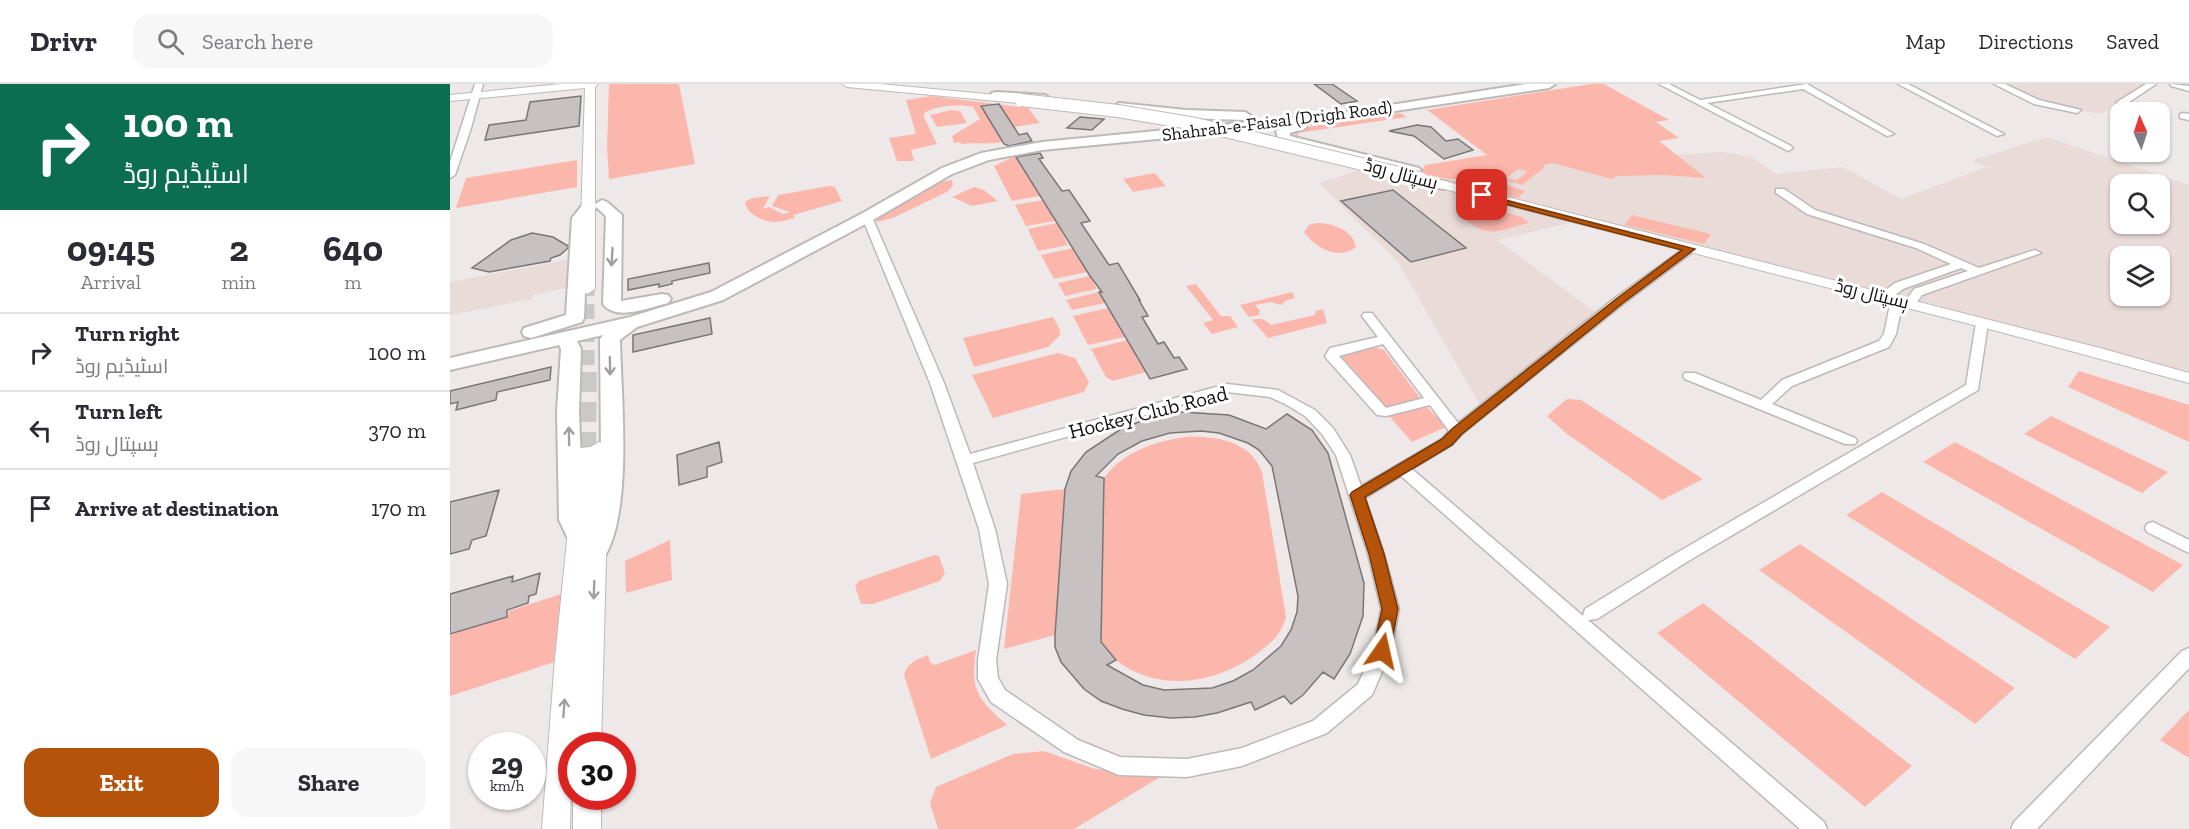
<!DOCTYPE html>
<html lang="en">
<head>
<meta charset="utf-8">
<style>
	:root { --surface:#fff; --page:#f7f7f7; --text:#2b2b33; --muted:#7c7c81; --line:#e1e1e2; --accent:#b45309 }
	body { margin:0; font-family:"Zilla Slab",Cairo,serif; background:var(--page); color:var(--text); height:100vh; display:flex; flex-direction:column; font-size:22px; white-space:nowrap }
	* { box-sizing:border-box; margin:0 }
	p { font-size:20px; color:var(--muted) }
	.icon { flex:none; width:33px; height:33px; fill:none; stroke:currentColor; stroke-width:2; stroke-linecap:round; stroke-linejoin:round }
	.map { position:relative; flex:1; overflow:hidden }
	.sheet { display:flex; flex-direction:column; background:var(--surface); width:450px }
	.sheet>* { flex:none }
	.banner { background:#0b6e4f; color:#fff; overflow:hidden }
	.needle { width:39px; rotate:357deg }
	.buttons { position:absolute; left:1660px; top:18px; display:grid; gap:12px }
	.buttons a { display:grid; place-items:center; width:60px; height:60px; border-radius:12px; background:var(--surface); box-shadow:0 2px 4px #0004; font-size:30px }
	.speed { position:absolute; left:18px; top:648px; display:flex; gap:12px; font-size:30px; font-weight:700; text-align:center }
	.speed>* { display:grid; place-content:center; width:78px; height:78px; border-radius:50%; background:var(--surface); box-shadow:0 2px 4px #0004; line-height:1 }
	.speed small { font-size:15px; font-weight:400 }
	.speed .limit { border:9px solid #d22; background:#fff; color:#111 }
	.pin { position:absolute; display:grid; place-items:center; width:51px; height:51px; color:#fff; margin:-26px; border-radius:12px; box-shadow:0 3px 9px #0006 }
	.me { position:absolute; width:66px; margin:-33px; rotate:11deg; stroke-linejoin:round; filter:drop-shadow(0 0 4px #0008) }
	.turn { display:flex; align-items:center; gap:21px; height:126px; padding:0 24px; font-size:27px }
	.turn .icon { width:78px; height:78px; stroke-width:2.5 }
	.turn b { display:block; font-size:42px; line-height:51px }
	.eta { display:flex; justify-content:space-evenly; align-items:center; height:102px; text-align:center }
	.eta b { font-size:36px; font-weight:700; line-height:42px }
	.action { display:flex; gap:12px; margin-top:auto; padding:12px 24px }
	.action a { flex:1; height:69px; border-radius:18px; background:var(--accent); color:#fff; font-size:24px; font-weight:700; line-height:69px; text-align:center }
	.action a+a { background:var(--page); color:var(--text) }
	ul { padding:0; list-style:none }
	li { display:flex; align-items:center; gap:18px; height:78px; padding:0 24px; border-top:2px solid var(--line) }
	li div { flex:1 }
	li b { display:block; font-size:22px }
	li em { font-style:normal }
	header { display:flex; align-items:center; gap:36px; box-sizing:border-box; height:84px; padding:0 30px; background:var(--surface); border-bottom:2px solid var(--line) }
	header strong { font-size:28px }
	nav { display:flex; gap:33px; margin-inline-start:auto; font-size:21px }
	.search { width:420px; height:54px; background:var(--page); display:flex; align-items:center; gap:15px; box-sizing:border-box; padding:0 21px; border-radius:18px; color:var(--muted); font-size:22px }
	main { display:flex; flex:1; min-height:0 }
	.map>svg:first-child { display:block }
	.built { fill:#e9dbd8; fill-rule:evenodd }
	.green { fill:#fcb7ad }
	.building { fill:#c7c2c1; stroke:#7b7676; stroke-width:1.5; fill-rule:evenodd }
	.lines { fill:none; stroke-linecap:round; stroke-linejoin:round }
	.major-tunnel-far1 { stroke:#cdc8c8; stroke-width:15; stroke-dasharray:15 8; stroke-linecap:butt }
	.major-tunnel { stroke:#cdc8c8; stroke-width:20; stroke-dasharray:20 10; stroke-linecap:butt }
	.minor-casing { stroke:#beb9b8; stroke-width:3 }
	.major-casing { stroke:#beb9b8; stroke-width:2 }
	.highway-casing { stroke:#beb9b8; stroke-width:4 }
	.minor { fill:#fff; fill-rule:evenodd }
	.major { fill:#fff; fill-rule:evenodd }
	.highway { fill:#fff; fill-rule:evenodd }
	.major-bridge-casing { stroke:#beb9b8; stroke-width:14; stroke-linecap:butt }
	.major-bridge { stroke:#fff; stroke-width:12 }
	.oneway { stroke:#a09f9f }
	.route { fill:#b45309; stroke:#753606; stroke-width:1.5 }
	.labels { text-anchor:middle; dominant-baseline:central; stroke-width:6; stroke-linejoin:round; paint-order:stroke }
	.far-street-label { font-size:18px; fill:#121010; stroke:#fff }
	.street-label { font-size:21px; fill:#121010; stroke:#fff }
</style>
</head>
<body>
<header>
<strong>Drivr</strong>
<div class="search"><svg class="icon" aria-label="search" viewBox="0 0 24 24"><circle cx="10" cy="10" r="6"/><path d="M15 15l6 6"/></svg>Search here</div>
<nav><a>Map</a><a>Directions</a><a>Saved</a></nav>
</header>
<main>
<section class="sheet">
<div class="banner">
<div class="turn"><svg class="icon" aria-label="right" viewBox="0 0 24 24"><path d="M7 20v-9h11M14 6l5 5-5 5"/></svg><div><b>100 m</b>اسٹیڈیم روڈ</div></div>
</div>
<div class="eta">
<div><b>09:45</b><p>Arrival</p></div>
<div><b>2</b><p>min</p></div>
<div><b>640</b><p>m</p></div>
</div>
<ul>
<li><svg class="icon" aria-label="right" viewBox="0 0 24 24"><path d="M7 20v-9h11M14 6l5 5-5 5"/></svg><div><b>Turn right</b><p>اسٹیڈیم روڈ</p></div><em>100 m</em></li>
<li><svg class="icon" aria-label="left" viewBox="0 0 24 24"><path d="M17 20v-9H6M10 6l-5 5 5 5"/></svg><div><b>Turn left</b><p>ہسپتال روڈ</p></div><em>370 m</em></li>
<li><svg class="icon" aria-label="arrive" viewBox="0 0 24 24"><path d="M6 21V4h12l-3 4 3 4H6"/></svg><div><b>Arrive at destination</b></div><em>170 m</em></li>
</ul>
<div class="action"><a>Exit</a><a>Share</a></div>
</section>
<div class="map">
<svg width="1739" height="745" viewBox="0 0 1739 745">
	<rect width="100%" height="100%" fill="#eee9e8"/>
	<path class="built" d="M 1548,0 L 1703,0 L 1651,30 L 1587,18 Z
		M 1597,53 L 1739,101 L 1739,288 L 1440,209 L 993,98 L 998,95 L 1128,68 L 1223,71 L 1273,68 L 1301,73 L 1326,90 L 1393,83 L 1451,115 L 1537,83 L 1521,77 ZM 1671,100 L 1710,100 L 1710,140 L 1671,140 ZM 1671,172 L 1710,172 L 1710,212 L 1671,212 Z
		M 916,84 L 1128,137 L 1047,156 L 1151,232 L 1034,328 L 948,178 L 869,99 Z
		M 126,174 L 125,202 L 83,211 L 82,215 L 0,231 L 0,198 Z"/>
	<path class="green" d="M 159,0 L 229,0 L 245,80 L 159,95 L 157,64 Z
		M 1141,0 L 1154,0 L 1219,36 L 1206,38 L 1229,54 L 1209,57 L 1256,94 L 1213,91 L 1166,92 L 1162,95 L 1102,79 L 1094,81 L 1095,83 L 1072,101 L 1058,97 L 1061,95 L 1067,96 L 1078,87 L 1068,85 L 1050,99 L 1075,107 L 1068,114 L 1007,98 L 1006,95 L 997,95 L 970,89 L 975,81 L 1037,71 L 977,26 Z
		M 481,12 L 578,24 L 590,39 L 564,43 L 552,24 L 532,22 L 552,58 C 539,61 525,58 512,60 L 510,58 L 504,59 L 502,52 L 530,35 L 523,23 C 510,20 482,21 473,31 L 487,60 L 461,66 L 464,77 L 447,77 L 439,54 L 466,50 L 456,16 Z
		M 501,26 L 510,27 L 517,39 L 487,43 L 480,31 Z
		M 950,29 L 957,33 L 848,49 L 848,52 L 840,48 L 845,45 Z
		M 565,72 L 590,112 L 562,117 L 544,82 Z
		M 127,76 L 127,103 L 6,124 L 16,94 Z
		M 705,89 L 716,102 L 683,108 L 673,95 Z
		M 502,96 L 503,102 L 497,108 L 443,134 L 427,138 L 426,136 L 485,99 Z
		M 379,102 L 385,103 L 392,117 L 343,131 L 345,134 C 339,135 331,138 325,138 C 314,138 296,130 295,118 L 302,114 L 320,112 L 313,125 L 319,123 L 333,130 L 340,128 L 322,122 L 328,111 Z
		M 524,103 L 534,106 L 548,117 L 522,122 L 502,113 Z
		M 593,116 L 605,137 L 576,142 L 565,121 Z
		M 1008,116 L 1072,133 L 1079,139 C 1046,147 1038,156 1010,131 L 1015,124 Z
		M 1182,131 L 1261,150 L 1254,160 L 1174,141 Z
		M 607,139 L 618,161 L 588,167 L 578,145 Z
		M 866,139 C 880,138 904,146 906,163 C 889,177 865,164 854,148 L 859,141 Z
		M 623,164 L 637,188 L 604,195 L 591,171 Z
		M 640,192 L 647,205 L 615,212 L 608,199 Z
		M 746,200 L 771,232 L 780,232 L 788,243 L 762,250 L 753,239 L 763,236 L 736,202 Z
		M 649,208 L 655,219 L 622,226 L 616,216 Z
		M 842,208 L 845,214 L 835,217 L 831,221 L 821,218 L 805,221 L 810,227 L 809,231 L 799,233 L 790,221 Z
		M 658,224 L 675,253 L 638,261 L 623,232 Z
		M 873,225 L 877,239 L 818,254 L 802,236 C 811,234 815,235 821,241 L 865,231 L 866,227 Z
		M 603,233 L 610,246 L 610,251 L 598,263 L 524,283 L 513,254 Z
		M 678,256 L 696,288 L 663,297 L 656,293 L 641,265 Z
		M 920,262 L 934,266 L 971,315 L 940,325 L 934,323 L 891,272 L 897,268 Z
		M 608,269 L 625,274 L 639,298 L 634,308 L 543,334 L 522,291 Z
		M 1629,287 L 1739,321 L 1739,358 L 1618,303 Z
		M 1117,315 L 1131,316 L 1253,395 L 1212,416 L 1117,350 L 1097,332 Z
		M 977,323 L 996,343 L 962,358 L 939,332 Z
		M 1601,332 L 1718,388 L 1692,409 L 1574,350 Z
		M 735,353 C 765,352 800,356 812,388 L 836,533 C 831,552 820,560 805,571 C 765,600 707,609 666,576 C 660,571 656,564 651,558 L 654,394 C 674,367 704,358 735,353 Z
		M 1505,358 L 1733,481 L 1703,508 L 1473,378 Z
		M 615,405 L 605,551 L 554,565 L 571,410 Z
		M 1432,408 L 1660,543 L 1625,575 L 1396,431 Z
		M 220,456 L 222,496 L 176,509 L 175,477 Z
		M 1350,460 L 1565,604 L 1525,640 L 1309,486 Z
		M 484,471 L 489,472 L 495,489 L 490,497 L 423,520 L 411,520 L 405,502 L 409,497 Z
		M 123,506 L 117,574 L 0,612 L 0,551 L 58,533 L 59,527 Z
		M 1253,519 L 1462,682 L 1415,723 L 1207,549 Z
		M 526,566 C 520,607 528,615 557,641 L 481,675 L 454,591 C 458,578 466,576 478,571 L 480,578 L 485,581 Z
		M 1739,626 L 1739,674 L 1710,656 Z
		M 594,667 L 645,685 L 712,692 L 624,745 L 488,745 L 480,719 L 486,703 L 563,670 Z"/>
	<path class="building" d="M 864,0 L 882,0 L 907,17 L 891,20 Z
		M 131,12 L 129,42 L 35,56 L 39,41 L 76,36 L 80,18 Z
		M 549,20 L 569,51 L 577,49 L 582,57 L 559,62 L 554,60 L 531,22 Z
		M 630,33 L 654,35 L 642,46 L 617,44 Z
		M 967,41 L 981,43 L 996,57 L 1008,55 L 1023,66 L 994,75 L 964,52 L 939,47 Z
		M 590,69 L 593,74 L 589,75 L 612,107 L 619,106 L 640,137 L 631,139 L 659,181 L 668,179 L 690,216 L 689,216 L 698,232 L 692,233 L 708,260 L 714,258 L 724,274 L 729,273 L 737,285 L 700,295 L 649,208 L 652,208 L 640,192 L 566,73 Z
		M 943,106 L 977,133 L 1016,164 L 961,178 L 891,117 Z
		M 82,149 L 103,153 L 118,162 L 118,164 L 110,171 L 101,174 L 100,177 L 39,188 L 22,184 L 61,156 Z
		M 259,179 L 260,189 L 222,197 L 222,200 L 209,203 L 209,200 L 178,206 L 178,195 Z
		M 260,234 L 262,250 L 183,268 L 183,251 Z
		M 101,283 L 100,296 L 47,308 L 46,316 L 6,326 L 8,318 L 0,320 L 0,307 Z
		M 732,328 L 779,331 L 816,345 L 837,330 L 862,346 L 878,369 L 914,499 L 913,532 L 900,570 L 884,595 L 873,588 L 853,611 L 841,620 L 834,612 L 805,626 L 801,618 L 767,629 L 745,633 L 721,634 L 694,631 L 672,625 L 651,617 L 634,605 L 611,578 L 605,563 L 605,551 L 615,405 L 621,387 L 636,368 L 671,345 L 699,334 ZM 751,347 L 769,349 L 798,359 L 809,366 L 822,382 L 848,512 L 847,528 L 841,546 L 831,562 L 803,586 L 783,597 L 762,604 L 714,606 L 693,601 L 657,581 L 666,576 L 651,558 L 654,394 L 646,392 L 668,370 L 692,357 L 720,349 Z
		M 269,358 L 272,378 L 257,383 L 257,393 L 229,401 L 227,371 Z
		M 49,406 L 36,452 L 22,456 L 19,465 L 0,470 L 0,418 Z
		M 90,489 L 86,510 L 79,512 L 78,519 L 57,526 L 57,533 L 0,550 L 0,510 L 63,492 L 62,498 Z"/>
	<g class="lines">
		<path class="major-tunnel-far1" d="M 137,281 L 137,205"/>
		<path class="major-tunnel" d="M 136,368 L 137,279"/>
		<g class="minor-casing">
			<path id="minor" d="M 25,0 L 33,0 L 21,44 L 5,91 L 0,94 L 0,78 Z
				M 1209,0 L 1219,0 L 1250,16 L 1357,0 L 1444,50 L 1437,52 L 1353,5 L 1257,19 L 1341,62 L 1343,64 L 1338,67 Z
				M 1448,0 L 1458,0 L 1554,50 L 1547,52 Z
				M 1544,0 L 1555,0 L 1589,16 L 1631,26 L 1627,29 L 1584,20 Z
				M 1696,0 L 1706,0 L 1673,22 L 1667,22 L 1667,18 Z
				M 1720,0 L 1739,2 L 1739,7 L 1721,2 Z
				M 1733,29 L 1739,30 L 1739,36 L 1730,34 L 1730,30 Z
				M 1326,105 L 1334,105 L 1365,126 L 1474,160 L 1529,184 L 1585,166 L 1591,169 L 1472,211 L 1467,218 L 1463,219 L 1457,215 L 1464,205 L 1518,187 L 1511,184 L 1453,205 L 1444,212 L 1436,212 L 1436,206 L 1445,199 L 1501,180 L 1466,164 L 1357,130 L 1326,109 Z
				M 417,130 L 422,133 L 494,299 L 520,370 L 777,300 L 828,306 L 865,326 L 883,344 L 900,371 L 911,402 L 992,355 L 999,347 L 980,321 L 936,332 L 927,331 L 877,275 L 875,272 L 880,264 L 928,253 L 912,232 L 914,229 L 922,229 L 1008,339 L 1165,214 L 1236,163 L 1244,163 L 1244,167 L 1173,220 L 1012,350 L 1002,361 L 962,385 L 1133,532 L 1135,525 L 1223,471 L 1516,301 L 1526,239 L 1528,236 L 1536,236 L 1538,239 L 1528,306 L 1235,479 L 1147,535 L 1138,536 L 1374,738 L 1377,745 L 1350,745 L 951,392 L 915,414 L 934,470 L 949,525 L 941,567 L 922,611 L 877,649 L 792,682 L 737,693 L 669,691 L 614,668 L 541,618 L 528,595 L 528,576 L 539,500 L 529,445 L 480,299 L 412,133 ZM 933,260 L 974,314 L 936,324 L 889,272 ZM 777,308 L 820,313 L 837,321 L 855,332 L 872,350 L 886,371 L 918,470 L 931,525 L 923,567 L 908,600 L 863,637 L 792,664 L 737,675 L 670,673 L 628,656 L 555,606 L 548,594 L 546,576 L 557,500 L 545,445 L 523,379 Z
				M 1447,212 L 1453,216 L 1446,250 L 1439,263 L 1342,302 L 1322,320 L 1405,354 L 1407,357 L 1405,360 L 1395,360 L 1235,295 L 1233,292 L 1235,289 L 1245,289 L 1311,316 L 1332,296 L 1429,257 L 1434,250 L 1441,216 Z
				M 1703,438 L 1739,456 L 1739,469 L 1697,448 L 1695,444 L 1697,440 Z
				M 1739,564 L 1739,584 L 1587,745 L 1561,745 L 1564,738 L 1732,567 Z"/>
		</g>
		<g class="major-casing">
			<path id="major" d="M 111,0 L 148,0 L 145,3 L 145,205 L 137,210 L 129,205 L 135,4 L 0,17 L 0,11 Z
				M 392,0 L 430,0 L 568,13 L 573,16 L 568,19 L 397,3 Z
				M 975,92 L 1650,264 L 1739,289 L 1739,299 L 1543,246 L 971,99 L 969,96 L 971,93 Z
				M 149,358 L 156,360 L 159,364 L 151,662 L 125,662 L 126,639 L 125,662 L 122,662 L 120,745 L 92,745 L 105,574 L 126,368 L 129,364 L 140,363 Z
				M 123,712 L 151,712 L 151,745 L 123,745 Z"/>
		</g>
		<g class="highway-casing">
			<path id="highway" d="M 1076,0 L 1105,0 L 1099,4 L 857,40 L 856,44 L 840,49 L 840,52 L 969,84 L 971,87 L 965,91 L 998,98 L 1000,101 L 998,104 L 993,105 L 939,94 L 937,91 L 939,88 L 951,88 L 829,57 L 826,47 L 833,43 L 592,66 L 539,76 L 502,90 L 423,136 L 273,216 L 187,243 L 170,256 C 171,312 183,424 155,472 L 146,475 L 137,472 L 133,466 L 137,457 L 128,460 L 119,457 L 109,436 L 107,327 L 111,265 L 109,261 L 0,286 L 0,274 L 180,233 L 261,208 L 411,130 L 492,84 L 531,69 L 592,58 L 882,30 ZM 153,251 L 150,255 L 151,369 L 143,442 L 140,450 L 133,436 L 129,327 L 131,265 L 127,257 Z
				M 546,8 L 595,11 L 601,15 L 595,19 L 542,15 L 540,12 L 542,9 Z
				M 669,19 L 736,26 L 795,28 L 801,32 L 795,36 L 736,34 L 665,26 L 663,23 Z
				M 152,116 L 157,118 L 172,131 L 171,217 L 212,210 L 218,211 L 221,215 L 218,219 C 200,223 166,238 153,220 L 156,132 L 146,123 L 138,134 L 134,234 L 132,238 L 81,254 L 74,252 L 72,248 L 74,244 L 116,231 L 122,134 L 134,119 L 139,117 L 145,120 Z"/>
		</g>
		<use href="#minor" class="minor"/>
		<use href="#major" class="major"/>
		<use href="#highway" class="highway"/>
		<g class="major-bridge-casing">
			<path id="major-bridge" d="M 571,16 L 668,27 L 746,40 L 970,94"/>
		</g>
		<use href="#major-bridge" class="major-bridge"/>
	</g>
	<defs><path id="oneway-shaft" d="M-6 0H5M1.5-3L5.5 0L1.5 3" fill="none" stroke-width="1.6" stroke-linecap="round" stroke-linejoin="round" transform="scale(1.5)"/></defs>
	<g class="oneway">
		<use href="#oneway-shaft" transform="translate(162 173) rotate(93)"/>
		<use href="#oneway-shaft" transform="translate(160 282) rotate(89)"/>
		<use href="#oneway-shaft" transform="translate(119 352) rotate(-91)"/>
		<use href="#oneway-shaft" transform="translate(144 506) rotate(92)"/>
		<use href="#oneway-shaft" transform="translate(114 624) rotate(-86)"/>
	</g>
	<path class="route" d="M 1028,109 L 1245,165 L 1173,219 L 1012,350 L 1002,361 L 915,413 L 934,470 L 948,525 L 940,567 L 938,572 L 932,574 L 925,572 L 923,567 L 932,525 L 919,470 L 900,411 L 902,408 L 992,355 L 1003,344 L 1166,215 L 1232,166 L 1028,113 Z"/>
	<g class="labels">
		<g class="far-street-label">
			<text transform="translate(827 37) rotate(-7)">Shahrah-e-Faisal (Drigh Road)</text>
			<text transform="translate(951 90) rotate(15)">ہسپتال روڈ</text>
			<text transform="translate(1422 210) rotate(14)">ہسپتال روڈ</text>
		</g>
		<g class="street-label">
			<text transform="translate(698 328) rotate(-14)">Hockey Club Road</text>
		</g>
	</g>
</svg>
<div class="buttons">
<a><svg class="needle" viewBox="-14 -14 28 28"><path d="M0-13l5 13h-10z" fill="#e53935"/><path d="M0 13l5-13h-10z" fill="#7c7c81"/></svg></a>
<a><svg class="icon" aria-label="search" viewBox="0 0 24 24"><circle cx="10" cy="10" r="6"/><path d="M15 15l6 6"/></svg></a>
<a><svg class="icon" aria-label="layers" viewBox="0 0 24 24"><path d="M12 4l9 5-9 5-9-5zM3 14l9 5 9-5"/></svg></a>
</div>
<div class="speed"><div>29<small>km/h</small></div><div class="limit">30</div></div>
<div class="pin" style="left:1032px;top:111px;background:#d93025"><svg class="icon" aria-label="arrive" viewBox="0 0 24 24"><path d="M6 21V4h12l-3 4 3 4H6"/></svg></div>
<svg class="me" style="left:932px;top:567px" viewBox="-20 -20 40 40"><path d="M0-17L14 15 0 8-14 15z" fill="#b45309" stroke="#fff" stroke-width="4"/></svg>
</div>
</main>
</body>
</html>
